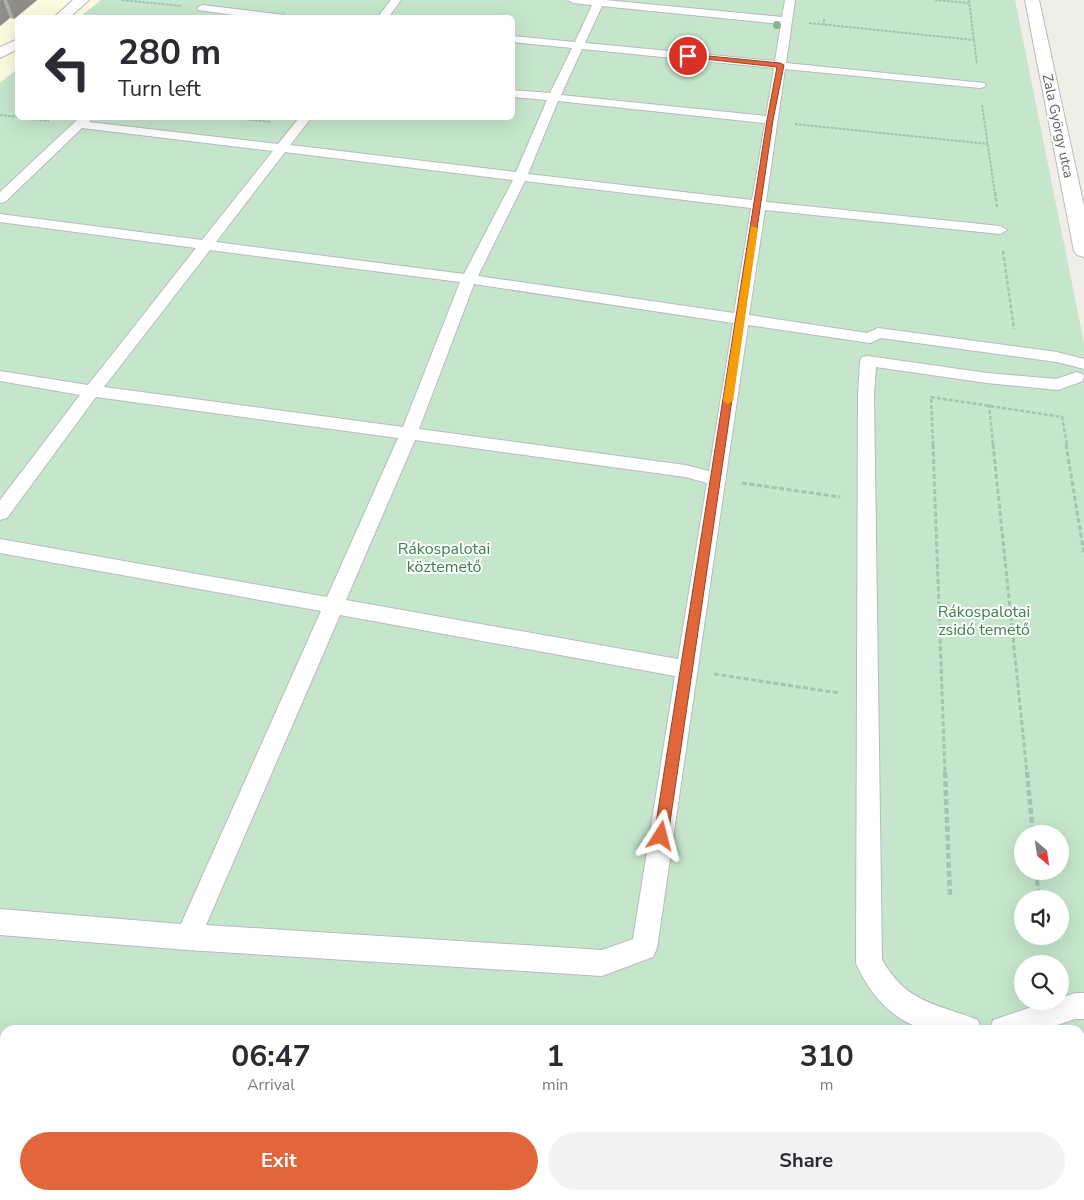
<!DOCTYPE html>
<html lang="en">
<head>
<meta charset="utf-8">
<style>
	:root { --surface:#fff; --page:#f2f2f3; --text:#2b2b33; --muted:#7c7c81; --accent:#e1673b }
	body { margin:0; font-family:"Nunito Sans",sans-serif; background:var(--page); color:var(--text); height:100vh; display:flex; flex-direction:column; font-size:19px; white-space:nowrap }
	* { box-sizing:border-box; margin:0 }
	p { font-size:16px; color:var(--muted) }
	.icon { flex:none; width:28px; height:28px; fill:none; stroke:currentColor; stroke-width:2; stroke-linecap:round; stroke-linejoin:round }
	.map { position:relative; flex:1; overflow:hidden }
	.sheet { position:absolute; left:0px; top:1025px; width:1085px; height:175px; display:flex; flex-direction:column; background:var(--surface); border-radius:15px 15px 0 0; box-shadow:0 5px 20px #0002 }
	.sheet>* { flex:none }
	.banner { position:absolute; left:15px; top:15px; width:500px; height:105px; border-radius:8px; box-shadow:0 5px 20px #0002; background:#fff; color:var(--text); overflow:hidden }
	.needle { width:32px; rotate:151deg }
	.controls { position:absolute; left:1014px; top:825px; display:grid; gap:10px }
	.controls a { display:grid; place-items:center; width:55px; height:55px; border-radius:50%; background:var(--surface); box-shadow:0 5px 20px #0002; font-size:25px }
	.pin { position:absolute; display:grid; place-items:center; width:42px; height:42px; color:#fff; margin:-21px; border:2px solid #fff; border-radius:50%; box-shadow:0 1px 5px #0007 }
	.me { position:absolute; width:55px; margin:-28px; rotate:9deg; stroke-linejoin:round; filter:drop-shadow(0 0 4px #0008) }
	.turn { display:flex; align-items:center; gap:18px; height:105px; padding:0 20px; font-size:22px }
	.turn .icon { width:65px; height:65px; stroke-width:2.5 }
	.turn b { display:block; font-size:35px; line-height:42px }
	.eta { display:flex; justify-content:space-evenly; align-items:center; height:85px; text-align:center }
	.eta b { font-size:30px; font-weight:700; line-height:35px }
	.button { display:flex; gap:10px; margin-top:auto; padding:10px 20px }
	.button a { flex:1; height:58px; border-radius:30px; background:var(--accent); color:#fff; font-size:20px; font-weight:700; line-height:58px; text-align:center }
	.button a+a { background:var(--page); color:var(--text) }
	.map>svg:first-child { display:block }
	.commercial { fill:#fcfbdf }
	.green { fill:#c5e6cb; fill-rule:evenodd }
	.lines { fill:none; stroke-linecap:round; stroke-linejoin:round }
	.stream { fill:#accafb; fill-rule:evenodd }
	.service-casing { stroke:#b9bac0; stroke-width:2 }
	.minor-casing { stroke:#b9bac0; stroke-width:2 }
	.path-far3 { stroke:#9ec6b1; stroke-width:2; stroke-dasharray:3 1; stroke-linecap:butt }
	.path-far2 { stroke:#9ec6b1; stroke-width:2.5; stroke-dasharray:4 2; stroke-linecap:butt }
	.path-far1 { stroke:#9ec6b1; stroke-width:3; stroke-dasharray:5 2.5; stroke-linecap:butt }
	.path { stroke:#9ec6b1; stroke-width:4.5; stroke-dasharray:6 3; stroke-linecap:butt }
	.service { fill:#fff; fill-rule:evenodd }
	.minor { fill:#fff; fill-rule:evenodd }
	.tree { fill:#8bb391 }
	.wall { fill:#afaea8 }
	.shaded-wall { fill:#8e8d88 }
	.route { fill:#e1673b; stroke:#924326 }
	.slow { fill:#f59e0b }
	.labels { text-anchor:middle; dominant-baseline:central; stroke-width:4; stroke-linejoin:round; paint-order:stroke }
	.far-street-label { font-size:14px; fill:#5e6066; stroke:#fff }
	.park-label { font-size:16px; fill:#39824a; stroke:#fff }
</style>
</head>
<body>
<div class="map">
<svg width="1084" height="1200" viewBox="0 0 1084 1200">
	<rect width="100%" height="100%" fill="#f0efe7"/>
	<path class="commercial" d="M 0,0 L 101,0 L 80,17 L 18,18 L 17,69 L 0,83 Z"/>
	<path class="green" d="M 101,0 L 1015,0 L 1084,343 L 1084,1200 L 0,1200 L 0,83 L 17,69 L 18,118 L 512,118 L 512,18 L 80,17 ZM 1022,834 L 1060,834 L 1060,871 L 1022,871 ZM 1022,899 L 1060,899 L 1060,936 L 1022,936 ZM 1022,964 L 1060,964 L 1060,1001 L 1022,1001 ZM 5,1030 L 1080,1030 L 1080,1195 L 5,1195 Z"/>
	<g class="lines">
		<path class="stream" d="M 0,1101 L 5,1101 L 5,1115 L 0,1115 Z
			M 673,1195 L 690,1195 L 692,1200 L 675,1200 Z"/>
		<g class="service-casing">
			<path id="service" d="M 391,0 L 401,0 L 388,18 L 377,18 Z
				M 568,0 L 605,0 L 782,17 L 785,0 L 795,0 L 786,63 L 984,83 L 986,85 L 984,87 L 980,88 L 785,69 L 766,202 L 1000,226 L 1007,230 L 1000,234 L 765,210 L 749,315 L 867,333 L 878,328 L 1057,352 L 1084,359 L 1084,369 L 1057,362 L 881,338 L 870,343 L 748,325 L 657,948 L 653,957 L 602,976 L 188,950 L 0,935 L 0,909 L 181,924 L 321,611 L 0,553 L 0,539 L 327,597 L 398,438 L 96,397 L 7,518 L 0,520 L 0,500 L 80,395 L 0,381 L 0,371 L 88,385 L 196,248 L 0,222 L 0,214 L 202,240 L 273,151 L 82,128 L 5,202 L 0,203 L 0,192 L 79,118 L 92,118 L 89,122 L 278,144 L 299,118 L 311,118 L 290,145 L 516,172 L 547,100 L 512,97 L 512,90 L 550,93 L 572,48 L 512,42 L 512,36 L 575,42 L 592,5 L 573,3 ZM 602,6 L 781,24 L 775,61 L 585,43 ZM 582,49 L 774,68 L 766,116 L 561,95 ZM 558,101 L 765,123 L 752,200 L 528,174 ZM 285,152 L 513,180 L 464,274 L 216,242 ZM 525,181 L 751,208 L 734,313 L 478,276 ZM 210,250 L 460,282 L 403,427 L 104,387 ZM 474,284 L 733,323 L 709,471 L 685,465 L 419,429 ZM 415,440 L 685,477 L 707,483 L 678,659 L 346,600 ZM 340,615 L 675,676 L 633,939 L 602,950 L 206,925 Z
				M 202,5 L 284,15 L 289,18 L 254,18 L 198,10 L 197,8 Z
				M 868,356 L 987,373 L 1056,379 L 1077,372 L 1084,375 L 1083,381 L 1058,390 L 987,383 L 876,367 L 874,395 L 882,960 C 908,1004 935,1003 978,1020 L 981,1030 C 965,1030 947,1032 931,1030 C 895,1025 869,994 856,963 L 858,395 L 860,361 L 862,357 Z
				M 1075,993 L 1084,993 L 1084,1019 L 1075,1019 L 1043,1030 L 990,1030 L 993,1020 L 1049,1001 L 1060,1001 L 1060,998 Z"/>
		</g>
		<g class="minor-casing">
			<path id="minor" d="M 73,0 L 89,0 L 69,18 L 53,18 Z
				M 1025,0 L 1039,0 L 1084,206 L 1084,257 L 1077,255 L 1074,251 Z
				M 18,39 L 18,49 L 0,58 L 0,47 Z"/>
		</g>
		<path class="path-far3" d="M 122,0 L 181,6
			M 935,0 L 969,3
			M 969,0 L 977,64
			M 824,19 L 824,25
			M 809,23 L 974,40
			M 982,105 L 995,194
			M 0,115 L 18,117
			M 20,118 L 49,121
			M 235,118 L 271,122
			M 795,124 L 988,144"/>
		<path class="path-far2" d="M 995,192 L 997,207
			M 1003,251 L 1014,329
			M 989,404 L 993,445
			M 933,445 L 931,397 L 1062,417 L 1067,445"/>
		<path class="path-far1" d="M 933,444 L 945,773
			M 993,444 L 1027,773
			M 1066,444 L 1084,554
			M 742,483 L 840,497
			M 714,674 L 839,693"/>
		<path class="path" d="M 945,772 L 950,896
			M 1027,772 L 1033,834
			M 1036,871 L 1039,899
			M 0,1060 L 5,1061
			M 0,1181 L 5,1181
			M 345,1195 L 393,1200
			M 776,1195 L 782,1200"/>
		<use href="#service" class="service"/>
		<use href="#minor" class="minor"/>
	</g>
	<circle class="tree" cx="777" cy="25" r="4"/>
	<path class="wall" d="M 0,0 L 37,0 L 14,19 L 10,18 Z"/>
	<path class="shaded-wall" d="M 1,0 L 3,0 L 10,18 L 0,26 L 0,1 Z
		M 7,0 L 37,0 L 14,19 Z"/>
	<path class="route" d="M 688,54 L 780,63 L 784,65 L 773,120 L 668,836 L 666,841 L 661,843 L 656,841 L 654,836 L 767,120 L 777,67 L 686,57 L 685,56 Z"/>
	<path class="slow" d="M 751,226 L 758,228 L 733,401 L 728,404 L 723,401 Z"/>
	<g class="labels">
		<g class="far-street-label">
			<text transform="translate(1058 126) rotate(78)">Zala György utca</text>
		</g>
		<g class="park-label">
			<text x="444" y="549">Rákospalotai<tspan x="444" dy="18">köztemető</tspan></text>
			<text x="984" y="612">Rákospalotai<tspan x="984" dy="18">zsidó temető</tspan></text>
		</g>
	</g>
</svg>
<div class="controls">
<a><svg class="needle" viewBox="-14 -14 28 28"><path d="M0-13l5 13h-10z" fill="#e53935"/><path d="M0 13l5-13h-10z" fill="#7c7c81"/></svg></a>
<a><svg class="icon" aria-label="sound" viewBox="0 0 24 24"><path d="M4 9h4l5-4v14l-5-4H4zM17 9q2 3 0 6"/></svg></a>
<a><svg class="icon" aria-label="search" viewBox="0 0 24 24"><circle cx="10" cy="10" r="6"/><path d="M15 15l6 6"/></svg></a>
</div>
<div class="pin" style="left:688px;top:56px;background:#d93025"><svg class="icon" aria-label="arrive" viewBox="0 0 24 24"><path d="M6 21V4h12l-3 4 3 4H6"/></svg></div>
<svg class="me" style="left:661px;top:836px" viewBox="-20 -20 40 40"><path d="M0-17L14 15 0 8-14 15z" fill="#e1673b" stroke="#fff" stroke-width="4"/></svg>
<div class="banner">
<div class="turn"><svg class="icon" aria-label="left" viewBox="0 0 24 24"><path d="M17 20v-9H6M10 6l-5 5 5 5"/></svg><div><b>280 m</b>Turn left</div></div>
</div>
<section class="sheet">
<div class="eta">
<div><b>06:47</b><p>Arrival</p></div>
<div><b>1</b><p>min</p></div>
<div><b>310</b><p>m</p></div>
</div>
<div class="button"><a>Exit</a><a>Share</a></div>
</section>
</div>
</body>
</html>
